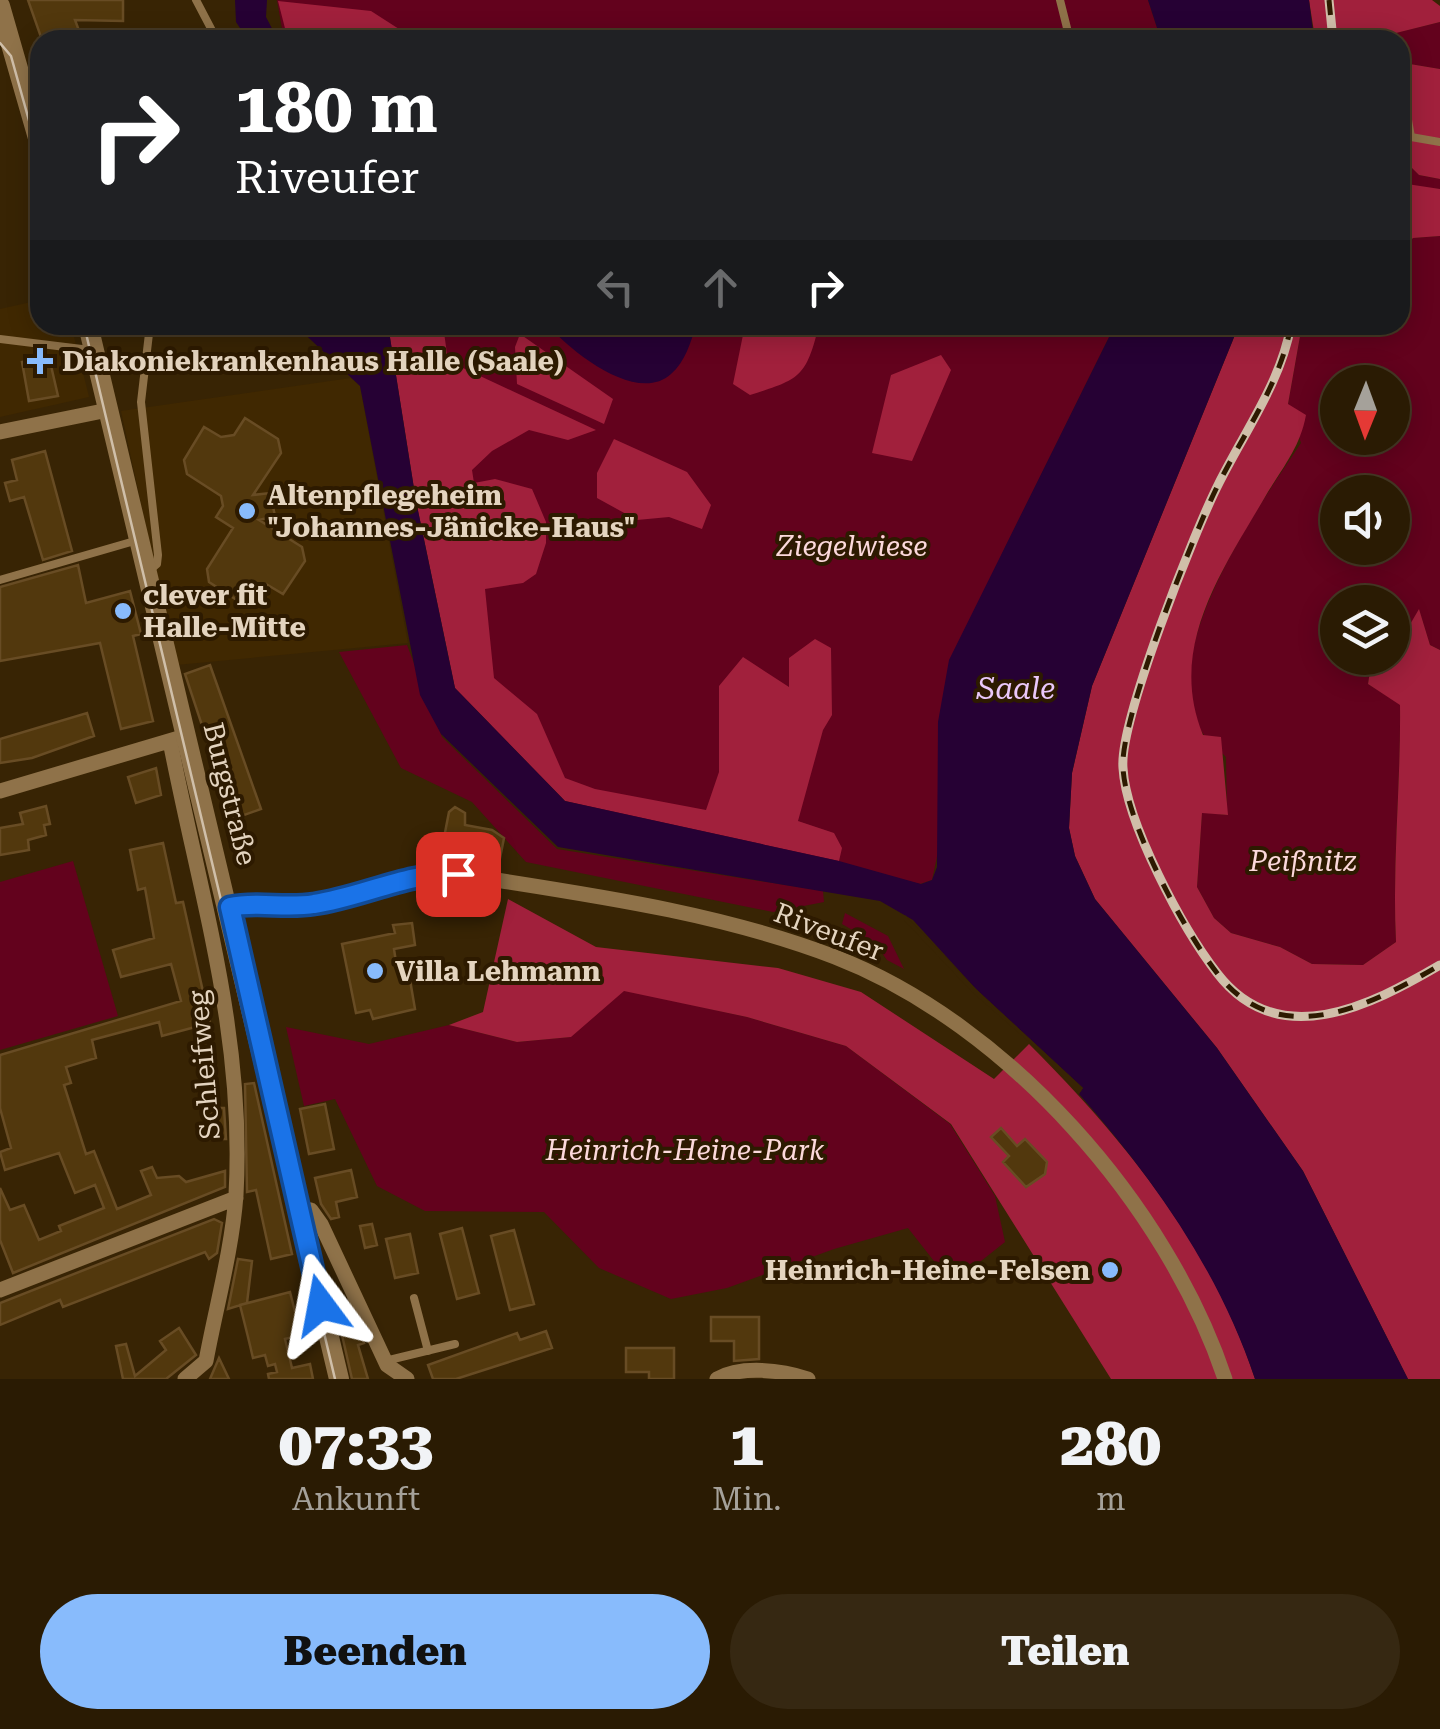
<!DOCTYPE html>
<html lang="de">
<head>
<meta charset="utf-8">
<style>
	:root { --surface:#2a1b03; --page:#362812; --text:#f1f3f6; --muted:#a5a19a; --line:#463925; --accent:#88bbfc }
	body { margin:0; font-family:"Roboto Serif",serif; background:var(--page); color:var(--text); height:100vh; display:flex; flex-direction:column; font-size:38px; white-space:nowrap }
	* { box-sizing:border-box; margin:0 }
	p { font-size:32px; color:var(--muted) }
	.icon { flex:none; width:55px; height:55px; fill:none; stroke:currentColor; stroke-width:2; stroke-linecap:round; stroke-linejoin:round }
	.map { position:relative; height:1379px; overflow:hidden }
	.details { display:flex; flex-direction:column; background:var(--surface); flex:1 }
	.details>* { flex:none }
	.hud { position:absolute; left:30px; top:30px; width:1380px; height:305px; border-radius:30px; box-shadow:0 5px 25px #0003,0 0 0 2px var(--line); background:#202124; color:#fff; overflow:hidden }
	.needle { width:65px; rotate:181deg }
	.controls { position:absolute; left:1320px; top:365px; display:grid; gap:20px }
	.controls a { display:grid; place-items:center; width:90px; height:90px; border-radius:50%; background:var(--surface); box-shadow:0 5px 25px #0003,0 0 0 2px var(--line); font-size:50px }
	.pin { position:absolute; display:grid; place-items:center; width:85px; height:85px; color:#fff; margin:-42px; border-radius:20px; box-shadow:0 5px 15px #0006 }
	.me { position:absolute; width:110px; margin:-55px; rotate:347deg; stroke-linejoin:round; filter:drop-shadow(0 0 8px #0008) }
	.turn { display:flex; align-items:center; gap:35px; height:210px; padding:0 40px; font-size:45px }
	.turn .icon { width:130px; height:130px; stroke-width:2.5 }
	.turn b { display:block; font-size:70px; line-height:85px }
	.lanes { display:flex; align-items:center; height:95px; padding:0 40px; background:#0003; justify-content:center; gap:50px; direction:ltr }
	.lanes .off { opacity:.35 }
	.eta { display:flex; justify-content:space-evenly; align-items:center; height:170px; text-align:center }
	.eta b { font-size:60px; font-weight:800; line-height:70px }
	.action { display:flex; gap:20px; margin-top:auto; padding:20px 40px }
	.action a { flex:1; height:115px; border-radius:60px; background:var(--accent); color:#111; font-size:40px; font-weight:800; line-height:115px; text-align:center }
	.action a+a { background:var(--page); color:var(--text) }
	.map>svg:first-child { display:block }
	.built { fill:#402801 }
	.green { fill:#63021d; fill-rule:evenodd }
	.forest { fill:#a1203c }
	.water { fill:#260134 }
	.pier { fill:#382404 }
	.building { fill:#52380d; stroke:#684c24; stroke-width:2.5 }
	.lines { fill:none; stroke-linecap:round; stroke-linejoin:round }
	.lane { stroke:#8f7249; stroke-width:8 }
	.street { stroke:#8f7249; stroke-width:15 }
	.secondary { stroke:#8f7249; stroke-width:20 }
	.tram { stroke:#d0bfa9; stroke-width:2.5 }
	.rail-casing { stroke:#d0bfa9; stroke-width:9 }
	.rail { stroke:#2d1a00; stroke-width:5; stroke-dasharray:15; stroke-linecap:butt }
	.route-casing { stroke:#114b97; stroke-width:25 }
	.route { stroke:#1a73e8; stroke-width:18 }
	.poi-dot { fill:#88bbfc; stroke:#2d1a00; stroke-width:4 }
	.labels { text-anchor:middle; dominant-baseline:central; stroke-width:8; stroke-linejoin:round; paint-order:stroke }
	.poi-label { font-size:28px; font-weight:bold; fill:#e4d4bf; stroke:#2d1a00; text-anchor:start }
	.park-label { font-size:28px; font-style:italic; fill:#fcd9db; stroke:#2d1a00 }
	.street-label { font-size:28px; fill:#e4d4bf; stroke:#2d1a00 }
	.water-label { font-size:30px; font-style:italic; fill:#eac8fa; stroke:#2d1a00 }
</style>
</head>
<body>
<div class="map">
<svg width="1440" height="1379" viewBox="0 0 1440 1379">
	<rect width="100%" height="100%" fill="#382404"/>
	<path class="built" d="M 40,300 L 40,325 L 71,325 L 89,397 L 0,417 L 0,309 Z
		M 351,378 L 360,386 L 408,643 L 176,665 L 121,411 Z"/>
	<path class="green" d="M 277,0 L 1148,0 L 1161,40 L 284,40 Z
		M 1440,22 L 1440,69 L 1404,63 L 1400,40 L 1391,34 Z
		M 1400,156 L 1419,175 L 1440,179 L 1440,189 L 1400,187 Z
		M 1440,236 L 1440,650 L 1430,645 L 1419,610 L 1398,645 L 1393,646 L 1392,602 L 1338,602 L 1338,658 L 1372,658 L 1368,684 L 1400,704 C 1401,784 1392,862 1396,942 L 1363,965 L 1312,964 L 1280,947 L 1231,933 L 1214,918 L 1197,887 L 1202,812 L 1227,815 L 1226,757 C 1219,750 1209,743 1204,735 C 1149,660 1259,506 1301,443 L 1288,404 L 1302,325 L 1400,325 L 1400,252 L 1413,238 ZM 1338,382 L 1392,382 L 1392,438 L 1338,438 ZM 1338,492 L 1392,492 L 1392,548 L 1338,548 Z
		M 388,325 L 1115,325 L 1001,556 L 932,880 L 920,884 L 565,801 L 455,688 Z
		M 407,645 L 442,737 L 557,849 L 823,891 L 824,902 L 773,912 L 526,862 L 472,802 L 401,768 L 339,652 Z
		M 73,861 L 118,1016 L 0,1050 L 0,882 Z
		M 845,913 L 888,936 L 904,969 L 887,960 L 875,943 L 842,924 Z
		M 624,990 L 747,1017 L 846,1046 L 950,1124 L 995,1196 L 1005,1242 L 952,1284 L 908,1228 L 834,1249 L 727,1288 L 671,1299 L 599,1268 L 544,1212 L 425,1211 L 377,1186 L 335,1099 L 304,1106 L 286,1027 L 369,1044 L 449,1025 L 517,1042 L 570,1037 Z"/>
	<path class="forest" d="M 1309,0 L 1432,0 L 1440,6 L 1440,22 L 1392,34 L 1393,40 L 1324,40 L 1323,32 L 1314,32 Z
		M 278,1 L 371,11 L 399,29 L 401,40 L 288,40 Z
		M 1400,55 L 1404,63 L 1440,69 L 1440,179 L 1419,175 L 1400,156 Z
		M 1407,184 L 1440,189 L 1440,236 L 1413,238 L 1400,252 L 1400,187 Z
		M 388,325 L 443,325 L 448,361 L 596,430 L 568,440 L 529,430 L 492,451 L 472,470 L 474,483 L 495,479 L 532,489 L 546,522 L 546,543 L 536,574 L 523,583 L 485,589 L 494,678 L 537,714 L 565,778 L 595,789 L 706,810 L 719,772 L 719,686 L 743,657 L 789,687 L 789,658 L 815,639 L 831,648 L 832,715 L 823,730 L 798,821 L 834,833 L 842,848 L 839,861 L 565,801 L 455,688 L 416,501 Z
		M 745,325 L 819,325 C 806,377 801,379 750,395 L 733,384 Z
		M 1239,325 L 1302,325 L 1288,404 L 1306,415 C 1300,448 1282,468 1265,497 C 1222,571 1167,647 1203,735 L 1221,737 L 1228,815 L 1202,813 L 1197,887 L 1214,918 L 1231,933 L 1280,947 L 1312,964 L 1363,965 L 1396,942 C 1392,862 1401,784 1400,705 L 1368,684 L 1372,658 L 1392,658 L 1393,646 L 1398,645 L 1419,609 L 1430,645 L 1440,650 L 1440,1379 L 1408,1379 L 1303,1171 L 1217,1048 L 1095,899 L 1075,856 L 1069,828 L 1072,773 L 1092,686 Z
		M 520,334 L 613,399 L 604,424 L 517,384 L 515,347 Z
		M 941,355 L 951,370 L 912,461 L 872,453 L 891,375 Z
		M 614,439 L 687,472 L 711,505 L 702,529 L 669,517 L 637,520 L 597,498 L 597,473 Z
		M 508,899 L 596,947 L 778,968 L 861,992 L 994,1079 L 1029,1044 C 1126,1141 1212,1247 1255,1379 L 1111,1379 L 951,1124 L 846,1046 L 747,1017 L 624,991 L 571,1037 L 517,1042 L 449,1025 L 483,1012 Z"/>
	<path class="water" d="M 235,0 L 267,0 L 266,17 L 278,40 L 248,40 L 236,22 Z
		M 1148,0 L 1309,0 L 1314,40 L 1161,40 Z
		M 295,325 L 388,325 L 416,501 L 455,688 L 565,801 L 839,861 L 921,884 L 932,880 L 937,867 L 938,722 L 949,660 L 1115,325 L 1239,325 L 1092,686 L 1072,773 L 1069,828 L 1075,856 L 1095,899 L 1217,1048 L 1303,1171 L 1408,1379 L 1255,1379 C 1219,1271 1153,1178 1079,1094 L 1083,1088 L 976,989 L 913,920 L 880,901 L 558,847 L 441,734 L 420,695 L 360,386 Z
		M 548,325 L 696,325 C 691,342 685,362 671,374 C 637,405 570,351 548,325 Z"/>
	<path class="pier" d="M 905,915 L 976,989 L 1083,1088 L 1079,1094 L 1037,1049 L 972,992 L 903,919 Z"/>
	<path class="building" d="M 28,0 L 123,0 L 123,21 L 75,20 L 81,36 L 42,40 Z
		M 49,357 L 58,396 L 29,401 L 22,362 Z
		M 245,418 L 278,439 L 281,453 L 253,495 L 270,493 L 275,516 L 259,520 L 302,547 L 305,561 L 283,594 L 266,584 L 255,587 L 243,604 L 209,582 L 207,569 L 233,528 L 216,517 L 223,506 L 221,496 L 187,474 L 184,460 L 204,427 L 221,437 L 234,435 Z
		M 45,451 L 72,551 L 43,560 L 24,497 L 10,501 L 5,483 L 17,480 L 12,460 Z
		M 78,565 L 86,603 L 130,591 L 141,634 L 133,636 L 153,721 L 121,729 L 100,643 L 0,661 L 0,587 Z
		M 210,665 L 261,809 L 233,819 L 185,674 Z
		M 87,713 L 94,736 L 32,758 L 0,763 L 0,739 Z
		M 156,768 L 161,795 L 136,803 L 128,777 Z
		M 46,806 L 50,824 L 44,825 L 46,835 L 28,840 L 29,850 L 0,855 L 0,828 L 23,824 L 20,813 Z
		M 455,807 L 465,813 L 465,825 L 492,830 L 504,838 L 500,858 L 442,848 L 449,812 Z
		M 163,843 L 176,903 L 183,902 L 210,1023 L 162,1036 L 159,1022 L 92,1040 L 96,1058 L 66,1067 L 71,1083 L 64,1085 L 86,1154 L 94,1151 L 117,1209 L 151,1195 L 141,1171 L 152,1167 L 157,1178 L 179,1176 L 186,1182 L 225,1171 L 225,1187 L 13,1273 L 0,1240 L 0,1188 L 10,1210 L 24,1205 L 39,1240 L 61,1231 L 59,1226 L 104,1208 L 95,1185 L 75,1193 L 59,1153 L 5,1170 L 0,1152 L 11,1148 L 0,1108 L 0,1055 L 181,1001 L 171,964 L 121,977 L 113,950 L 154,938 L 145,888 L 138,890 L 130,850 Z
		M 412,923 L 415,945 L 394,949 L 397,969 L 409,974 L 415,1009 L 373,1019 L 370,1010 L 356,1013 L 342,944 L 395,933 L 393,925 Z
		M 254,1083 L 292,1254 L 271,1259 L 256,1190 L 247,1192 L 245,1084 Z
		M 325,1104 L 334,1149 L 309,1154 L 300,1109 Z
		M 210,1108 L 224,1108 L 226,1139 L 210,1139 Z
		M 1001,1128 L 1017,1146 L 1025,1139 L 1047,1162 L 1045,1174 L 1026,1187 L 1003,1162 L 1009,1156 L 991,1137 Z
		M 351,1170 L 357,1197 L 336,1202 L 339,1217 L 331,1219 L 321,1204 L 315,1178 Z
		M 214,1219 L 222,1223 L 217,1253 L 209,1259 L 205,1252 L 63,1307 L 60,1300 L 0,1325 L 0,1303 Z
		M 372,1224 L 377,1245 L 365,1248 L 360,1226 Z
		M 462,1228 L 479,1293 L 457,1299 L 440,1234 Z
		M 514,1230 L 534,1304 L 510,1310 L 491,1236 Z
		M 410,1234 L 418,1273 L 395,1278 L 386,1239 Z
		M 238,1259 L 252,1261 L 247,1303 L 228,1309 Z
		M 339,1289 L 364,1343 L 358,1345 L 368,1379 L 352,1379 L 332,1291 Z
		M 290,1292 L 301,1335 L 285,1339 L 292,1368 L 310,1364 L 313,1379 L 269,1379 L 268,1374 L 277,1372 L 275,1364 L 268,1366 L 265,1355 L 253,1358 L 248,1337 L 240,1305 Z
		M 711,1317 L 759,1317 L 759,1359 L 734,1361 L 734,1341 L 711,1341 Z
		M 179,1328 L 196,1355 L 166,1379 L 123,1379 L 116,1346 L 126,1344 L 135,1376 L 166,1350 L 160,1341 Z
		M 546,1331 L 552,1348 L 456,1379 L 433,1379 L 428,1365 L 517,1333 L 520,1340 Z
		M 626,1348 L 674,1348 L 674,1379 L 649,1379 L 649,1372 L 626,1372 Z
		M 219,1358 L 229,1379 L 210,1379 Z"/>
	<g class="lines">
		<path class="lane" d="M 196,0 L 217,40
			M 1060,0 L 1070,40
			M 1400,74 L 1411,137 L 1440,142
			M 0,339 L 90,350
			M 150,570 L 157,564 L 158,555 L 141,402 L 150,325
			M 0,580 L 138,540
			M 414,1298 L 428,1351
			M 385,1361 L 455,1344"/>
		<path class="street" d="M 0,432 L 108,410
			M 170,741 C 200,896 245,1034 236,1195 C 232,1250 216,1307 206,1361 L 185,1379
			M 0,791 L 179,738
			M 230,907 C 258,901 285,909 314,904 C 363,897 408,872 458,874 C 584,894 715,911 835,957 C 1008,1024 1167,1205 1225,1379
			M 298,1209 L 311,1210 L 321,1224 L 387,1365 L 407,1379
			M 0,1290 L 236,1198
			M 717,1379 C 741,1365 782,1370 808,1379"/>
		<path class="secondary" d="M 0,6 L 40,145
			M 88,325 L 339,1379"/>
		<path class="tram" d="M 0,43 L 11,56 L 40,160
			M 84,325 C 168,676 252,1027 335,1379"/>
		<g class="rail-casing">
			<path id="rail" d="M 1329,0 L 1333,40
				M 1291,325 C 1281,382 1245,431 1219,483 C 1195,530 1119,721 1123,768 C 1126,823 1183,929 1217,973 C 1278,1053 1370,1006 1440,965"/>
		</g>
		<use href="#rail" class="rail"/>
	</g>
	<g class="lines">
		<g class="route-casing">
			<path id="route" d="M 321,1305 L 230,907 C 258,901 285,909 314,904 C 363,897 408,872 458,874"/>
		</g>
		<use href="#route" class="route"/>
	</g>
	<g class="poi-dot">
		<path d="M35 346h10v10h10v10h-10v10h-10v-10h-10v-10h10z"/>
		<circle cx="247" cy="511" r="10"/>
		<circle cx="123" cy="611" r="10"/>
		<circle cx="375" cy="971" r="10"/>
		<circle cx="1110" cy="1270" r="10"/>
	</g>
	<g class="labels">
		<g class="poi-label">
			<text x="62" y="361">Diakoniekrankenhaus Halle (Saale)</text>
			<text x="267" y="495">Altenpflegeheim<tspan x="267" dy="32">"Johannes-Jänicke-Haus"</tspan></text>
			<text x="143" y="595">clever fit<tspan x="143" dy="32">Halle-Mitte</tspan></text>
			<text x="395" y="971">Villa Lehmann</text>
			<text x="1090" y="1270" text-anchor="end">Heinrich-Heine-Felsen</text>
		</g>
		<g class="park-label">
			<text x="852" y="546">Ziegelwiese</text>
			<text x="1303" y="861">Peißnitz</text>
			<text x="685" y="1150">Heinrich-Heine-Park</text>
		</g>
		<g class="street-label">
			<text transform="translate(230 794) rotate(76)">Burgstraße</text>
			<text transform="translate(829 932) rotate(21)">Riveufer</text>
			<text transform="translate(204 1065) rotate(-95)">Schleifweg</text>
		</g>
		<g class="water-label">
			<text x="1016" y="688">Saale</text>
		</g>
	</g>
</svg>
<div class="controls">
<a><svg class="needle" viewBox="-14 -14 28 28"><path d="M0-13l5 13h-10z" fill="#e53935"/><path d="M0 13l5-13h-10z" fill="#a5a19a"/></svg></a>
<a><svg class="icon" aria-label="sound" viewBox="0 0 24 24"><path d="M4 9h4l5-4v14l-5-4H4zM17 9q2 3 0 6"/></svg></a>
<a><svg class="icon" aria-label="layers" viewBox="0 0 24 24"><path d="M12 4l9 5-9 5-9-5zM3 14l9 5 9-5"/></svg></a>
</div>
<div class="pin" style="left:458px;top:874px;background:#d93025"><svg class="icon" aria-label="arrive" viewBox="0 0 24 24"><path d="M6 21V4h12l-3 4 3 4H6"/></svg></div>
<svg class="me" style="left:321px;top:1305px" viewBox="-20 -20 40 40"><path d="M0-17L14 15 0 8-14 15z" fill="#1a73e8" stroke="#fff" stroke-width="4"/></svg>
<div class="hud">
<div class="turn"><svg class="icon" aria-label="right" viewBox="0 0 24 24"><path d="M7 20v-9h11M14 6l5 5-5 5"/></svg><div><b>180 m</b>Riveufer</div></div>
<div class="lanes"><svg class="icon off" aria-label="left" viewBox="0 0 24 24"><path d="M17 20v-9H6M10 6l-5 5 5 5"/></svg><svg class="icon off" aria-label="ahead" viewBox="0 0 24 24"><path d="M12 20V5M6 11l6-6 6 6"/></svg><svg class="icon" aria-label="right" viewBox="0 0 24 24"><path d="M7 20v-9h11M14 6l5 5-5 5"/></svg></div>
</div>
</div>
<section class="details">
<div class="eta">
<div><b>07:33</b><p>Ankunft</p></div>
<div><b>1</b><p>Min.</p></div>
<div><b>280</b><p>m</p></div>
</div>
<div class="action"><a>Beenden</a><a>Teilen</a></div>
</section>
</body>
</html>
